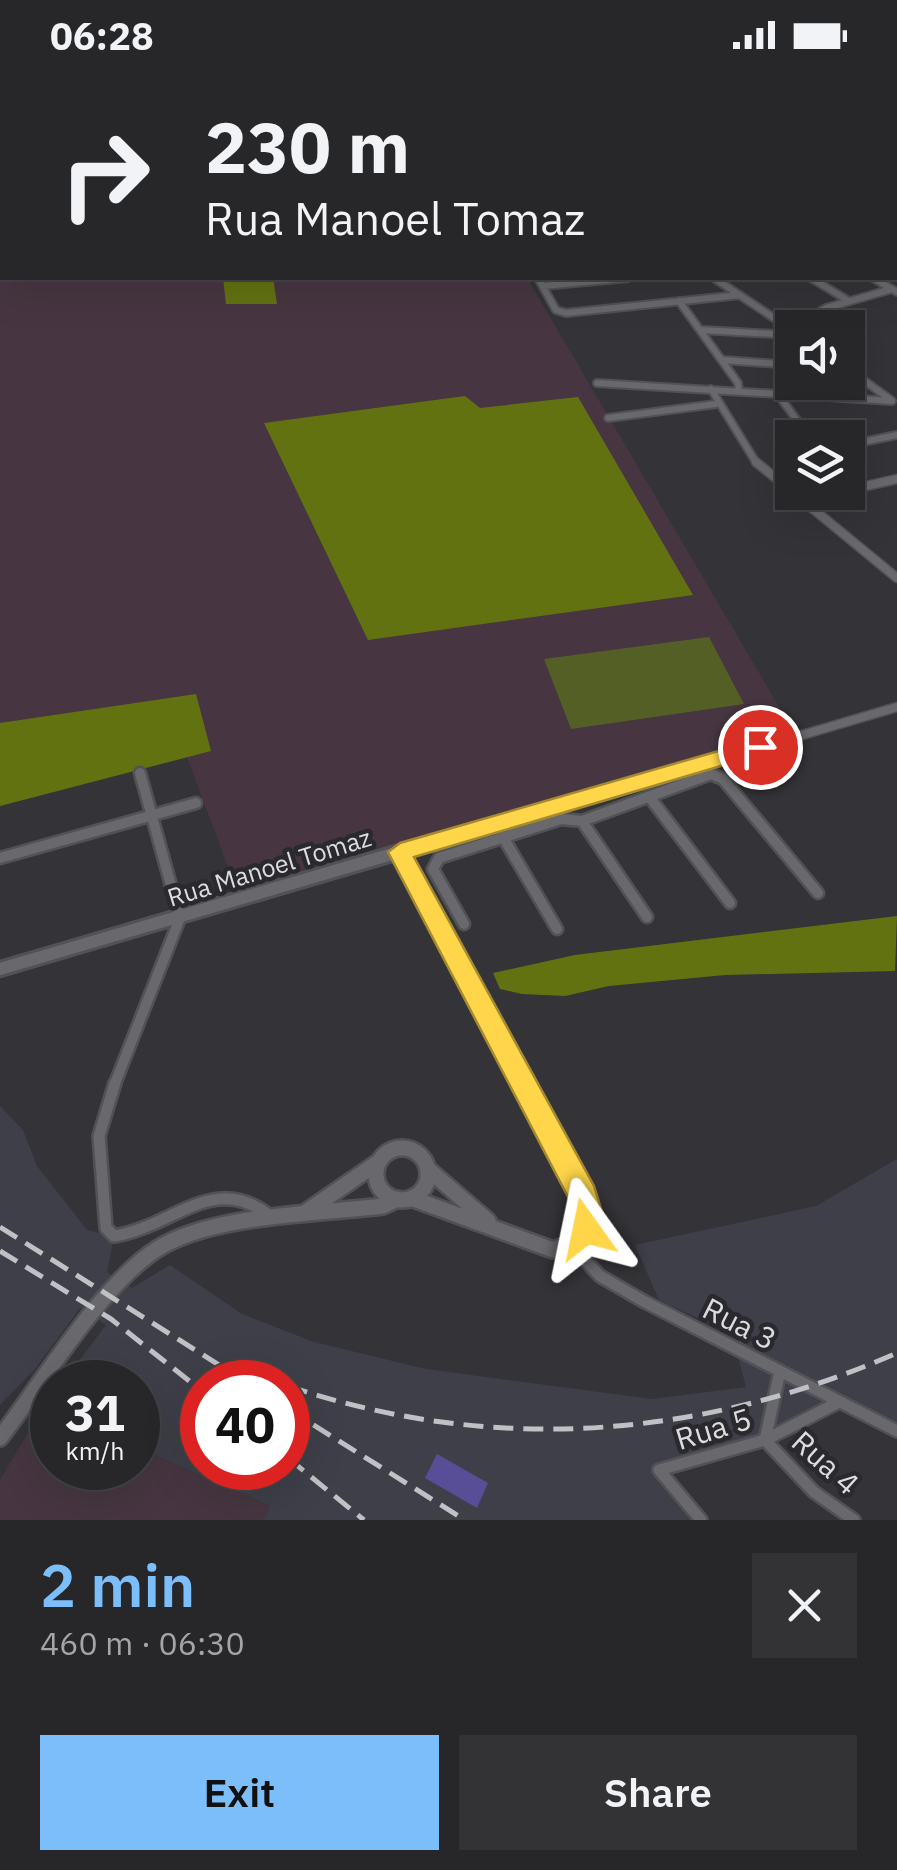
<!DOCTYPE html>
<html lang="en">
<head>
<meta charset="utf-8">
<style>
	:root { --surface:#27272a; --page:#333336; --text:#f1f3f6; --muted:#a4a5a8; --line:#434447; --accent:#7cbef9 }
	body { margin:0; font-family:"IBM Plex Sans",sans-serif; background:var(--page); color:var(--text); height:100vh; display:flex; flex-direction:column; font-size:38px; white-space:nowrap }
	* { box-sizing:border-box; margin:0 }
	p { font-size:32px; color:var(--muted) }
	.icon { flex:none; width:55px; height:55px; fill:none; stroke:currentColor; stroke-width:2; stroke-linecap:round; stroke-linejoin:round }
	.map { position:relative; height:1450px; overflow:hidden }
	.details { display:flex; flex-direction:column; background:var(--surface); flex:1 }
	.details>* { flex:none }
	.guide { position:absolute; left:0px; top:0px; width:898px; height:210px; box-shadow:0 10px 40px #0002,0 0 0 2px var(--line); background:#27272a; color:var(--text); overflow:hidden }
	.tools { position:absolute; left:775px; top:240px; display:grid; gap:20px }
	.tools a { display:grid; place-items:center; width:90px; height:90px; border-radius:0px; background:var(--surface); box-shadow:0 10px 40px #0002,0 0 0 2px var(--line); font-size:50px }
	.speed { position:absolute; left:30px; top:1290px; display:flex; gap:20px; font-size:50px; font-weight:700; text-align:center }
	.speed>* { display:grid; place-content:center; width:130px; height:130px; border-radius:50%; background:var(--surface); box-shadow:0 10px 40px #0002,0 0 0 2px var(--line); line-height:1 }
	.speed small { font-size:25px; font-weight:400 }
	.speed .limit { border:15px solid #d22; background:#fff; color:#111 }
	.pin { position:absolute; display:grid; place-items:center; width:85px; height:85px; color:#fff; margin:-42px; border:5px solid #fff; border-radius:50%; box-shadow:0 2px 10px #0007 }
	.me { position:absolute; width:110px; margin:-55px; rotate:348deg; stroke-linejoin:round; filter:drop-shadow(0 0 8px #0008) }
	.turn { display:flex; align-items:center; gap:35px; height:210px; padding:0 40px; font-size:45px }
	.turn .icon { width:130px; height:130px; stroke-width:2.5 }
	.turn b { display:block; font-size:70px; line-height:85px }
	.round { display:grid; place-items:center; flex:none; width:105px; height:105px; border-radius:0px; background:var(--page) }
	.summary { display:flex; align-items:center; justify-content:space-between; height:170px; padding:0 40px }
	h1 { font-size:60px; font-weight:600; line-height:75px; color:var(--accent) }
	.primary-button { display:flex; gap:20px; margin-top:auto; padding:20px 40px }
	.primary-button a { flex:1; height:115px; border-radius:0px; background:var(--accent); color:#111; font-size:40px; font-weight:600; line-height:115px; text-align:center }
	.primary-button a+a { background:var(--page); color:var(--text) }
	.status { display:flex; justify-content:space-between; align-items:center; height:70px; padding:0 50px; background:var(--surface); direction:ltr }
	.status svg { height:28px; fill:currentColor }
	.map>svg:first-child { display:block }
	.built { fill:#3e3f48; fill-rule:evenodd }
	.industrial { fill:#473641 }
	.green { fill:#545f25 }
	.forest { fill:#637211 }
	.building { fill:#584e97 }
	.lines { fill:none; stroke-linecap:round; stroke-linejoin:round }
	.minor-far4-casing { stroke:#515255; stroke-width:8 }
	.minor-far3-casing { stroke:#515255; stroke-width:10 }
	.minor-far2-casing { stroke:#515255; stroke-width:11 }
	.minor-far1-casing { stroke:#515255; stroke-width:15 }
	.minor-casing { stroke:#515255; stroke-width:16 }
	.tertiary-far2-casing { stroke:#515255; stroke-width:9 }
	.tertiary-far1-casing { stroke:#515255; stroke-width:18 }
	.tertiary-casing { stroke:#515255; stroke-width:20 }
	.minor-far4 { stroke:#68686d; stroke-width:5 }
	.minor-far3 { stroke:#68686d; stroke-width:6 }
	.minor-far2 { stroke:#68686d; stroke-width:8 }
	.minor-far1 { stroke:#68686d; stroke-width:10 }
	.minor { stroke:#68686d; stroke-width:11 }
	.tertiary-far2 { stroke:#68686d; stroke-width:6 }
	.tertiary-far1 { stroke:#68686d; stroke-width:12 }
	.tertiary { stroke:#68686d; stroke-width:15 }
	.rail { stroke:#c0c1c4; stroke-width:5; stroke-dasharray:20 10; stroke-linecap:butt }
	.route { fill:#ffd54a; stroke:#a68a30; stroke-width:2.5 }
	.labels { text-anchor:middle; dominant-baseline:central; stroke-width:9; stroke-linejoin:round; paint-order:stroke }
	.street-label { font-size:25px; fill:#dcdddf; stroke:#2a2a2e }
	.near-street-label { font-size:30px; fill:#dcdddf; stroke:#2a2a2e }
</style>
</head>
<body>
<div class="status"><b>06:28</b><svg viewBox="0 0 49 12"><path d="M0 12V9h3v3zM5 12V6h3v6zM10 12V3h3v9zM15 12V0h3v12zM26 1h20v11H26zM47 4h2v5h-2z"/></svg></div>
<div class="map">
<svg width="897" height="1450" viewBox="0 0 897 1450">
	<rect width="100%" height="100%" fill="#343438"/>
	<path class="built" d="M 0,1036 L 23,1060 L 37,1096 L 87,1160 L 114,1166 L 107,1202 L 132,1218 L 170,1195 L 242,1244 L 314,1272 L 426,1299 L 652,1329 L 746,1317 L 732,1264 L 659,1230 L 635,1175 L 816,1136 L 897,1089 L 897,1361 L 839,1332 L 765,1370 L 660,1400 L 701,1450 L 263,1450 L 270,1436 L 138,1378 L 138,1312 L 63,1312 L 106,1255 L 80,1238 L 36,1298 L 0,1335 ZM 202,1312 L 288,1312 L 288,1398 L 202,1398 Z"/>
	<path class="industrial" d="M 0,39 L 2,208 L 527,208 L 792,659 L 237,821 L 187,687 L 0,736 Z
		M 35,1351 L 52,1358 L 52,1398 L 138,1398 L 138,1378 L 270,1436 L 263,1450 L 0,1450 L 0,1410 Z"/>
	<path class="green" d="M 709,567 L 744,634 L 571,659 L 544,589 Z"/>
	<path class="forest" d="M 223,208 L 273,208 L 277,234 L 226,234 Z
		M 465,326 L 480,338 L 578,327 L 693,525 L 368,570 L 264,353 Z
		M 196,624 L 211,681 L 0,736 L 0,653 Z
		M 897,846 L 895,901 L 725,905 L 609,916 L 565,926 L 522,924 L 500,919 L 493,903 L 575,885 Z"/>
	<path class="building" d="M 437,1384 L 488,1413 L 477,1438 L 425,1408 Z"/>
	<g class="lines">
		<g class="minor-far4-casing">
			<path id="minor-far4" d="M 782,0 L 794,2
				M 825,0 L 831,2
				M 75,1 L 138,0
				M 662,2 L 674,0
				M 752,2 L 764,0
				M 871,2 L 879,0"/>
		</g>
		<g class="minor-far3-casing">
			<path id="minor-far3" d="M 538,208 L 556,240 L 566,243 L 740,225
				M 714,208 L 792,260
				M 811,208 L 849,231
				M 873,208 L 897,222
				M 543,216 L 628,208
				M 679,231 L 738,313 L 739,321
				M 794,258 L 826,238 L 892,219
				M 702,260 L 792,265
				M 723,290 L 792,295
				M 848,299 L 891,330
				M 597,313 L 892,331
				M 711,319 L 757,394
				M 777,323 L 810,368
				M 608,348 L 716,334
				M 848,375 L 897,365"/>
		</g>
		<g class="minor-far2-casing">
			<path id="minor-far2" d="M 756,392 L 897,508
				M 848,405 L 861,417
				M 848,420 L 897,409
				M 799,431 L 837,422
				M 785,670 L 897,637"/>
		</g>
		<g class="minor-far1-casing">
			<path id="minor-far1" d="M 651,729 L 730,833
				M 582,751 L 647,847
				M 503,767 L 557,859
				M 399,782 L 794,667
				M 0,788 L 196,733
				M 464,854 L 433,799 L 439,788 L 561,749 L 582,751 L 711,704 L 723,709 L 818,823
				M 114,1016 L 180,848 L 140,703"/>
		</g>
		<g class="minor-casing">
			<path id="minor" d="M 115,1013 L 99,1066 L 106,1158 L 114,1166 C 173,1157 214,1101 270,1146
				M 572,1176 L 600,1206 L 645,1232 L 897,1361
				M 780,1301 L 765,1370 L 814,1422 L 854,1450
				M 701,1450 L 659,1400 L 765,1370 L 839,1332"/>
		</g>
		<g class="tertiary-far2-casing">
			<path id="tertiary-far2" d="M 593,2 L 602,0"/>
		</g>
		<g class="tertiary-far1-casing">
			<path id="tertiary-far1" d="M 0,899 L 399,782 L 524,1016"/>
		</g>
		<g class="tertiary-casing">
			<path id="tertiary" d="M376 1104a26 26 0 1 1 52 0a26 26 0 1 1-52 0Z
				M 429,1100 L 488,1151
				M 411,1128 L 553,1180 L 581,1169 L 588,1145 L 583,1125 L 523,1013
				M 306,1142 L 377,1093
				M 0,1368 C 42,1313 101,1215 157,1179 C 212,1144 318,1144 383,1136 L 398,1129"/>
		</g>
		<use href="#minor-far4" class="minor-far4"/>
		<use href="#minor-far3" class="minor-far3"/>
		<use href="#minor-far2" class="minor-far2"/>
		<use href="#minor-far1" class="minor-far1"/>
		<use href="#minor" class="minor"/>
		<use href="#tertiary-far2" class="tertiary-far2"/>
		<use href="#tertiary-far1" class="tertiary-far1"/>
		<use href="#tertiary" class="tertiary"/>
		<path class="rail" d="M 0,1157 L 246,1312
			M 0,1181 L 111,1249 L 202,1321
			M 233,1292 L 278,1312
			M 288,1316 C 493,1385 700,1369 897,1283
			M 288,1339 L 465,1450
			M 288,1388 L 364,1450"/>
	</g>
	<path class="route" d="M 760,669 L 768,671 L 768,682 L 414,787 L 594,1116 L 603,1145 L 596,1169 L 586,1173 L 575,1169 L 569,1129 L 388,782 L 400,773 Z"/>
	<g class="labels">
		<g class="street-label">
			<text transform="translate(269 797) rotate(-17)">Rua Manoel Tomaz</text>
		</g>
		<g class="near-street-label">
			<text transform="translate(740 1253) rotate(27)">Rua 3</text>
			<text transform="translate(713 1358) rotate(-17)">Rua 5</text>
			<text transform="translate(826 1392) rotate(42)">Rua 4</text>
		</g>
	</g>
</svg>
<div class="tools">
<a><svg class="icon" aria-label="sound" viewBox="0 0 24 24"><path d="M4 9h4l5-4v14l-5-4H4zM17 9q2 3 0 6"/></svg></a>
<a><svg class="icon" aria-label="layers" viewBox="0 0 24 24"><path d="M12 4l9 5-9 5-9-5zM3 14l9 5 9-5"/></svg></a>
</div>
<div class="speed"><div>31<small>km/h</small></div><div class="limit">40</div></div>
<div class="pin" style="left:760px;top:677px;background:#d93025"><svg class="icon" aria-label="arrive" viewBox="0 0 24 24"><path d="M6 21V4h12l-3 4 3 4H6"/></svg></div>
<svg class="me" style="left:586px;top:1159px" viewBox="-20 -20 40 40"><path d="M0-17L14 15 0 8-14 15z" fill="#ffd54a" stroke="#fff" stroke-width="4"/></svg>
<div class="guide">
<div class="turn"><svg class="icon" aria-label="right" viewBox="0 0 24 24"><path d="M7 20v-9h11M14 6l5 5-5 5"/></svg><div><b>230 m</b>Rua Manoel Tomaz</div></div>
</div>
</div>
<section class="details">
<div class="summary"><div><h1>2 min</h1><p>460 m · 06:30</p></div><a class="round"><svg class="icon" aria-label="close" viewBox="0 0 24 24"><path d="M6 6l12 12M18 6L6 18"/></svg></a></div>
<div class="primary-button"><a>Exit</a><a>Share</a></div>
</section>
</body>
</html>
